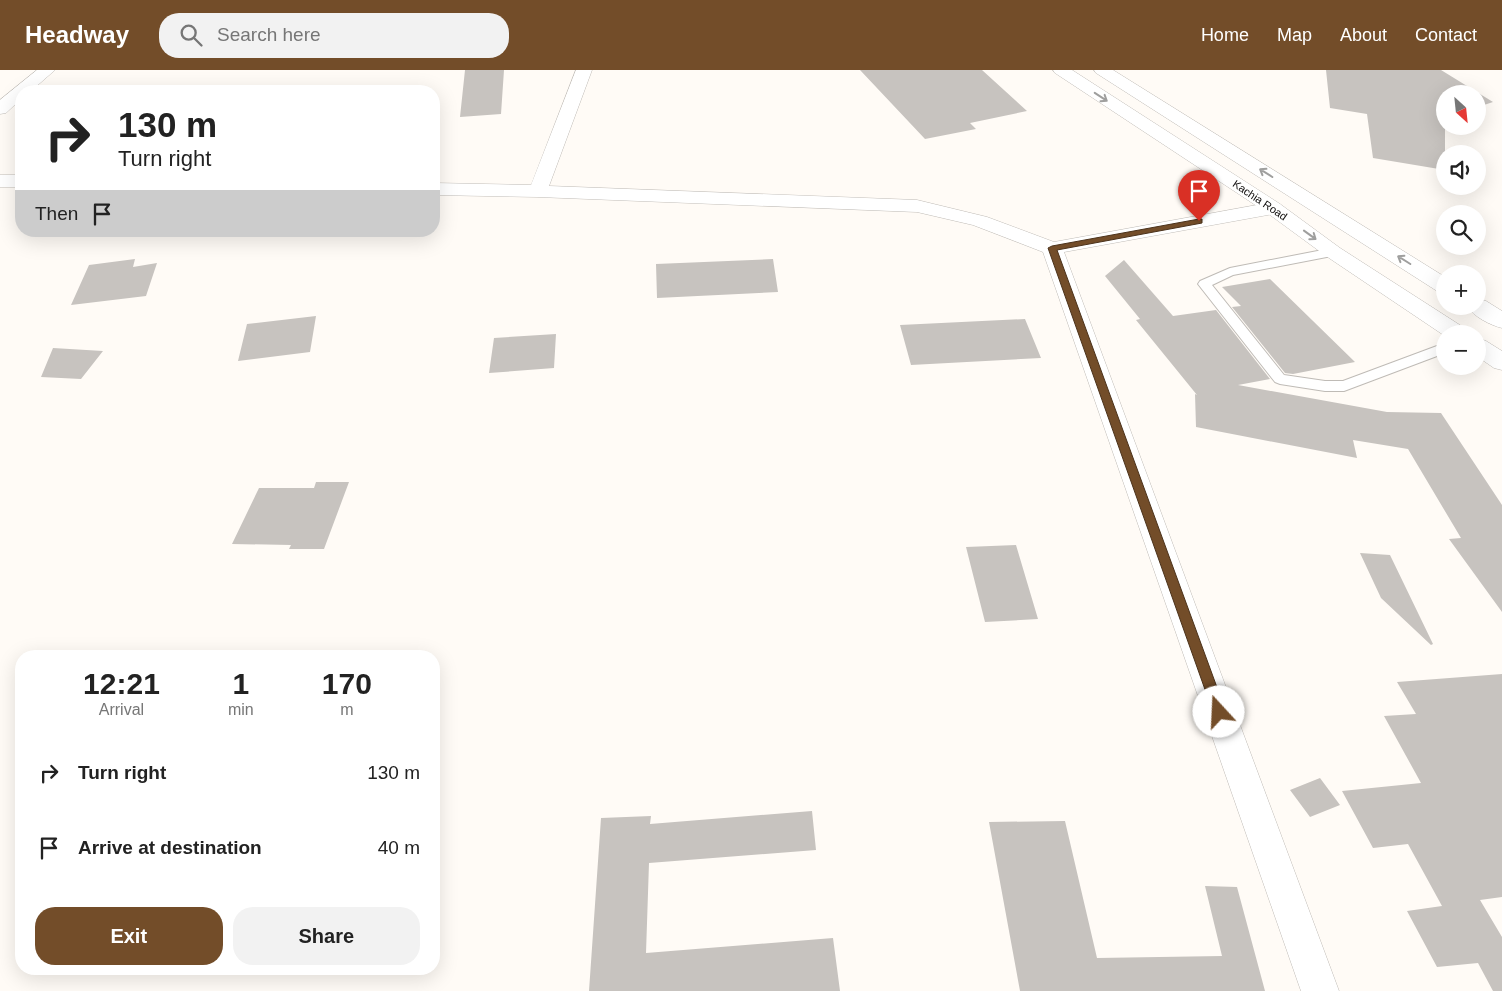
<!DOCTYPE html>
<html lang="en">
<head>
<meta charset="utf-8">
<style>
	:root { --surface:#fff; --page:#f2f2f2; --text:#222; --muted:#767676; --accent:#734d29 }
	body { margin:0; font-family:Arial,sans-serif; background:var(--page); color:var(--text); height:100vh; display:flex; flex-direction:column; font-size:19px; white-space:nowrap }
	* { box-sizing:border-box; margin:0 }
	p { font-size:16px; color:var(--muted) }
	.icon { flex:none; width:28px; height:28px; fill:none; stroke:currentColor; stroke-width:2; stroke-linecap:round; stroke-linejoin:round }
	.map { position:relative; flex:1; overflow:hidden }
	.sheet { position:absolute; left:15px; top:580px; width:425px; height:325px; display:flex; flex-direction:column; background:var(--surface); border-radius:20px; box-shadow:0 5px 20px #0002 }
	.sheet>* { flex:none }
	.banner { position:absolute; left:15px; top:15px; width:425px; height:152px; border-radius:20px; box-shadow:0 5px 20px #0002; background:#fff; color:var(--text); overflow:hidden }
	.needle { width:32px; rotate:153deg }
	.tools { position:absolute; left:1436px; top:15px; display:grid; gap:10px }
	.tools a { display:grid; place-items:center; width:50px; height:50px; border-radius:50%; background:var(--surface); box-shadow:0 5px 20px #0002; font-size:25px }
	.pin { position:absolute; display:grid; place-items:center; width:42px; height:42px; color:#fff; margin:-51px -21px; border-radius:50% 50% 50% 0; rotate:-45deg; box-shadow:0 0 5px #0007 }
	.pin .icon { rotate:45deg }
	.me { position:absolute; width:55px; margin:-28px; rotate:340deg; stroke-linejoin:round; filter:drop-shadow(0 0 4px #0008) }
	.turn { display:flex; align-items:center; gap:18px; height:105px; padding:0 20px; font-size:22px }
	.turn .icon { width:65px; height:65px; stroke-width:2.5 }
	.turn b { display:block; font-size:35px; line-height:42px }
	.then { display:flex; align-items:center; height:48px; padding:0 20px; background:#0003; gap:10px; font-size:19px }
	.eta { display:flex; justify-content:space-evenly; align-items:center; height:85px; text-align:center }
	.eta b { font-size:30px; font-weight:800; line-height:35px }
	.primary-button { display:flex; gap:10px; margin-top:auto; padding:10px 20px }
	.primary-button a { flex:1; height:58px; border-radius:20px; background:var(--accent); color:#fff; font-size:20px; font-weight:800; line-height:58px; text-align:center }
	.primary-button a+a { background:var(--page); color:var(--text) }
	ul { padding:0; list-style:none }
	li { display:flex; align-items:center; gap:15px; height:75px; padding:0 20px }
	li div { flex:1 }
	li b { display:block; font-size:19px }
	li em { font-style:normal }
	header { display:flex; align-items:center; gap:30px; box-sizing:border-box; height:70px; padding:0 25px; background:var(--accent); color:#fff }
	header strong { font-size:24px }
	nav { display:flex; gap:28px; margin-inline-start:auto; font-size:18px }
	.search { width:350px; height:45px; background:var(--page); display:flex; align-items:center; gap:12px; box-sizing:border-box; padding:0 18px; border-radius:20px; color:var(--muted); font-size:19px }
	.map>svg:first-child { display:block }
	.building { fill:#c7c3bf }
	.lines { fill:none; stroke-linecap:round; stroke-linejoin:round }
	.lane-casing { stroke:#bfbbb6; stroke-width:2 }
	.street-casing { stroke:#bfbbb6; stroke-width:1 }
	.primary-casing { stroke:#bfbbb6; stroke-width:1 }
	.lane { fill:#fff; fill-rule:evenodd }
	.street { fill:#fff; fill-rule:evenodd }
	.primary { fill:#fff; fill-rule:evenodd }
	.oneway { stroke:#9f9f9e }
	.route { fill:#734d29; stroke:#4b321b }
	.labels { text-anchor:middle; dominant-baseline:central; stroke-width:5; stroke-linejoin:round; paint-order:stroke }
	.far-street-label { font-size:11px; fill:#100e0d; stroke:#fff }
</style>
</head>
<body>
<header>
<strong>Headway</strong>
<div class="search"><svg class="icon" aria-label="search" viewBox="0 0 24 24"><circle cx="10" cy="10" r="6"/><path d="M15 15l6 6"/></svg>Search here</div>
<nav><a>Home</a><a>Map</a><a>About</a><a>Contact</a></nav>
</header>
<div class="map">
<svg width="1502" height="921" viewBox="0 0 1502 921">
	<rect width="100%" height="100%" fill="#fffbf6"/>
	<path class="building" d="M 465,0 L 504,0 L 501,44 L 460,47 Z
		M 860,0 L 982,0 L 1027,41 L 970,53 L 976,59 L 925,69 Z
		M 1326,0 L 1441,0 L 1493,32 L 1478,37 L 1478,24 L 1445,24 L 1445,100 L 1373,88 L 1367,44 L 1330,38 Z
		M 135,189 L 133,197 L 157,193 L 146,226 L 71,235 L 89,195 Z
		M 773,189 L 778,222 L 657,228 L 656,194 Z
		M 1124,190 L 1173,246 L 1216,240 L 1270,309 L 1238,315 L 1387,342 L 1441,343 L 1502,435 L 1502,542 L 1449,469 L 1461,468 L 1408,379 L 1353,370 L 1357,388 L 1196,357 L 1195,324 L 1197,325 L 1136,250 L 1140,249 L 1105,206 Z
		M 1270,209 L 1355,292 L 1293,304 L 1285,303 L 1232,237 L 1241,236 L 1222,217 Z
		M 316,246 L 310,282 L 238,291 L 247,254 Z
		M 1025,249 L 1041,288 L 911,295 L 900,255 Z
		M 556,264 L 554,298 L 489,303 L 494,268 Z
		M 53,278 L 103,281 L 81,309 L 41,307 Z
		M 316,412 L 349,412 L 324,479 L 289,479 L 291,475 L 232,474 L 259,418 L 314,418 Z
		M 1016,475 L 1038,549 L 985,552 L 966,477 Z
		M 1360,483 L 1390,485 L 1433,574 L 1431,575 L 1381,528 Z
		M 1502,604 L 1502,827 L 1480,830 L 1502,867 L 1502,921 L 1493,921 L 1478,893 L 1437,897 L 1407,841 L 1442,836 L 1408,774 L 1373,778 L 1342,721 L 1421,713 L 1384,646 L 1416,644 L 1397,612 Z
		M 1320,708 L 1340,735 L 1310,747 L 1290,720 Z
		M 812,741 L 816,780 L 649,793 L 646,883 L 833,868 L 840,921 L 589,921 L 601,748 L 651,746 L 650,754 Z
		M 1065,751 L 1097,888 L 1222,886 L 1205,816 L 1237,817 L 1265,921 L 1020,921 L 989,752 Z"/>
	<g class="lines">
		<g class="lane-casing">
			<path id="lane" d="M 1333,178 L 1339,182 L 1337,185 L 1233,205 L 1212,215 L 1284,305 L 1325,311 L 1343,311 L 1445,273 L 1445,283 L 1344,321 L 1325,321 L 1280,314 L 1275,312 L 1198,214 L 1200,211 L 1230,198 Z"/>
		</g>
		<g class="street-casing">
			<path id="street" d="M 37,0 L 55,0 L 31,21 L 21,21 L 21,29 L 6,43 L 0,44 L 0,30 Z
				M 576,0 L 592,0 L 549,116 L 917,130 L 987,147 L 1054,172 L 1273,132 L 1280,134 L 1283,138 L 1280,142 L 1273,144 L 1064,182 L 1339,921 L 1301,921 L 1043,182 L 973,155 L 917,142 L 538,127 L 434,125 L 434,113 L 531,115 Z
				M 0,105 L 21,105 L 21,117 L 0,117 Z"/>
		</g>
		<g class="primary-casing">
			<path id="primary" d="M 1053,0 L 1072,0 L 1280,134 L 1340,178 L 1466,259 L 1469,264 L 1445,264 L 1445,266 L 1326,186 L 1266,142 L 1055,3 Z
				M 1094,0 L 1113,0 L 1445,207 L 1445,223 L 1437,221 L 1096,3 Z
				M 1478,229 L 1486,231 L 1502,241 L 1502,258 C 1490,255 1474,247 1467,236 L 1478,236 Z
				M 1478,268 L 1486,271 L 1502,281 L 1502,300 L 1494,298 L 1478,287 Z"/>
		</g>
		<use href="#lane" class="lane"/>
		<use href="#street" class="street"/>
		<use href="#primary" class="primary"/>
	</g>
	<defs><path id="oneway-shaft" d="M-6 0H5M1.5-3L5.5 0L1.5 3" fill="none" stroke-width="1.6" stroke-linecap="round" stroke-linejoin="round" transform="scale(1.25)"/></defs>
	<g class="oneway">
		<use href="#oneway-shaft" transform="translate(1101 27) rotate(33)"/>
		<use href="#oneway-shaft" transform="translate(1266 103) rotate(-148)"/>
		<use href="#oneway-shaft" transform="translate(1310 165) rotate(36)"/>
		<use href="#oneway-shaft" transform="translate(1404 190) rotate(-148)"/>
	</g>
	<path class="route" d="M 1199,149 L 1202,149 L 1202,153 L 1057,180 L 1226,642 L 1224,647 L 1219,649 L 1215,647 L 1213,642 L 1048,178 L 1052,176 Z"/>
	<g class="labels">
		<g class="far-street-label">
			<text transform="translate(1260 130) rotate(34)">Kachia Road</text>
		</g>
	</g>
</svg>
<div class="tools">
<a><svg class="needle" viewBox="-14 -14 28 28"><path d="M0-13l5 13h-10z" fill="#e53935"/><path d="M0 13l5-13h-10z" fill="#767676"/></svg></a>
<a><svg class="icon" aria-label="sound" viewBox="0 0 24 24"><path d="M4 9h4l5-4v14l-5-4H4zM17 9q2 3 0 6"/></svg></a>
<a><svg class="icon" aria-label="search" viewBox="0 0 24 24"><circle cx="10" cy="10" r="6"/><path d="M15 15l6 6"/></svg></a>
<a>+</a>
<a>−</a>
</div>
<div class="pin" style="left:1199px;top:151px;background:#d93025"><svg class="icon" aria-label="arrive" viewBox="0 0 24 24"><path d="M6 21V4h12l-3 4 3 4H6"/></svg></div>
<svg class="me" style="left:1219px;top:642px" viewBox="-20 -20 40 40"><circle r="19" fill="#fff"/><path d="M0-13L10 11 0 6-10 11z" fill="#734d29"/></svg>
<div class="banner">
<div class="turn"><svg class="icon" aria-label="right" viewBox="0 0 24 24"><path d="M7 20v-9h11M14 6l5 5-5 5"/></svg><div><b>130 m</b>Turn right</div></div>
<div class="then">Then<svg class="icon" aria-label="arrive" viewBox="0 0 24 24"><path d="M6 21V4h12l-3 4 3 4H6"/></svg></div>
</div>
<section class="sheet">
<div class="eta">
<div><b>12:21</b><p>Arrival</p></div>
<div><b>1</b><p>min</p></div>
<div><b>170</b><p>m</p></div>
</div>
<ul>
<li><svg class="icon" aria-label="right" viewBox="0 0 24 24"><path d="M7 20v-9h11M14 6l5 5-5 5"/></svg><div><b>Turn right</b></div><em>130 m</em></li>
<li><svg class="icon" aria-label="arrive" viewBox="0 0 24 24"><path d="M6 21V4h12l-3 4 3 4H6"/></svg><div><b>Arrive at destination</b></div><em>40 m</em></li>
</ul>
<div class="primary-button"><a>Exit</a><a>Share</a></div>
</section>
</div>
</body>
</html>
